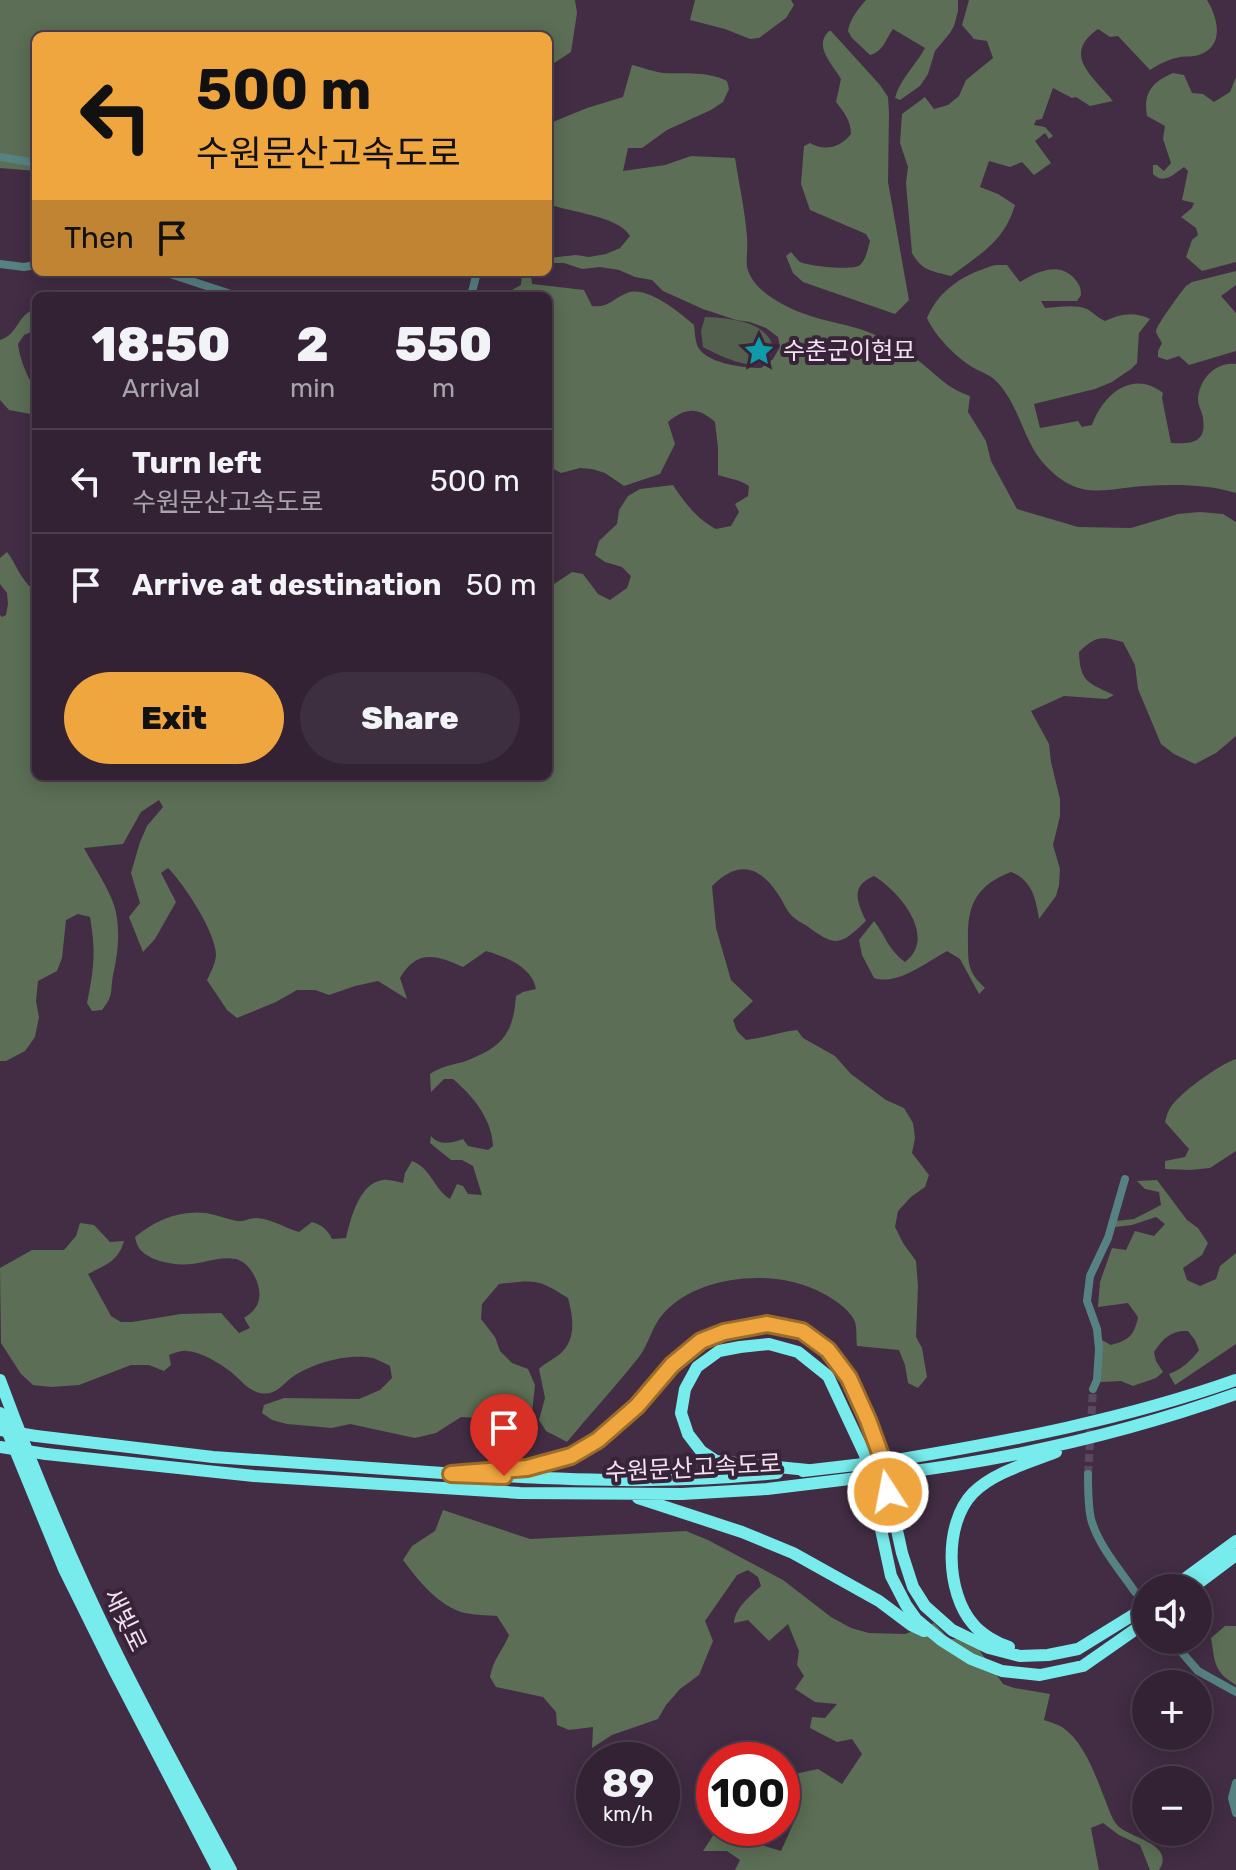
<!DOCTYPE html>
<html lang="en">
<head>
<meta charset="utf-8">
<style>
	:root { --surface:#322233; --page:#3d2f3f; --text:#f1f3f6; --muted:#a8a4ac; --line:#4d3f4e; --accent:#f0a63f }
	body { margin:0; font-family:Rubik,"Noto Sans KR",sans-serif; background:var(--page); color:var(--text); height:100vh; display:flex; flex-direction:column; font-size:30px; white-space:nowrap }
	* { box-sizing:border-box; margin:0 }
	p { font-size:26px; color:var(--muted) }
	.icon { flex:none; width:44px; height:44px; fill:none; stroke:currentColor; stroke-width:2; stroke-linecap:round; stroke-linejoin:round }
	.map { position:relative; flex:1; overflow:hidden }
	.drawer { position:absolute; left:32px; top:292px; width:520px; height:488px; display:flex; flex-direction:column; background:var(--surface); border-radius:12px; box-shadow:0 4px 20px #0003,0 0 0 2px var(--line) }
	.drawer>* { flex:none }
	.banner { position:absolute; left:32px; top:32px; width:520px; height:244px; border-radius:12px; box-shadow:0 4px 20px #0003,0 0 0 2px var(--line); background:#f0a63f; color:#111; overflow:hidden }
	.tools { position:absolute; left:1132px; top:1574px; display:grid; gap:16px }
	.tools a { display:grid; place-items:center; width:80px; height:80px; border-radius:50%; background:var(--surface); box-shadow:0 4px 20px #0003,0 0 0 2px var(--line); font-size:40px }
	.speed { position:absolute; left:576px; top:1742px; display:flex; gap:16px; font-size:40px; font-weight:700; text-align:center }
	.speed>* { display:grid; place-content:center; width:104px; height:104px; border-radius:50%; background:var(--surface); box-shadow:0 4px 20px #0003,0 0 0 2px var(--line); line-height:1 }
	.speed small { font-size:20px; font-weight:400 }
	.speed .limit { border:12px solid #d22; background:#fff; color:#111 }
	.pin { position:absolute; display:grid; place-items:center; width:68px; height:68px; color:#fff; margin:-82px -34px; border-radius:50% 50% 50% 0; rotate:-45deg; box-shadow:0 0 8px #0007 }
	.pin .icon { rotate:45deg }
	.me { position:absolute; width:88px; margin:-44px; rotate:349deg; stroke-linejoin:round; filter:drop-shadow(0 0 6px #0008) }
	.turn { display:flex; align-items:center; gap:28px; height:168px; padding:0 32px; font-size:36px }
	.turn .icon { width:104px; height:104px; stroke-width:2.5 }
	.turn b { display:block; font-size:56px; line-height:68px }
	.then { display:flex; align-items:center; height:76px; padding:0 32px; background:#0003; gap:16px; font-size:30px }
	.eta { display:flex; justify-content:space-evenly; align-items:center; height:136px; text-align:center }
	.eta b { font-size:48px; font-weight:800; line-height:56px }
	.primary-button { display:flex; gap:16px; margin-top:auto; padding:16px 32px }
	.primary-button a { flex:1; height:92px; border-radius:48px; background:var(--accent); color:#111; font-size:32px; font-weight:800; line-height:92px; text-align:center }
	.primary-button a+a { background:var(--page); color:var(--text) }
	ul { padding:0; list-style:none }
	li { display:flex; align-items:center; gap:24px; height:104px; padding:0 32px; border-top:2px solid var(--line) }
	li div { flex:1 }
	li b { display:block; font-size:30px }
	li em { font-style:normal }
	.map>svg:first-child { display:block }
	.green { fill:#53604d }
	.forest { fill:#5c6e55 }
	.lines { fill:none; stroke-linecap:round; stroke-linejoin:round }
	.minor-tunnel { stroke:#5c485e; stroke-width:8; stroke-dasharray:8 4; stroke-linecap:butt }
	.minor { stroke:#578282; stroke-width:8 }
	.highway { stroke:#78eced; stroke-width:12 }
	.highway-bridge { stroke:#78eced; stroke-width:12 }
	.route-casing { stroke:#9c6c29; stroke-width:20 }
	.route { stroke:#f0a63f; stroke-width:14 }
	.labels { text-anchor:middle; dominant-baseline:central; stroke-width:8; stroke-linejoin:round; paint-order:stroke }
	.poi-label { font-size:24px; fill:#f0e2f0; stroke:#382339; text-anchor:start }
	.street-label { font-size:24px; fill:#f0e2f0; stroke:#382339 }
</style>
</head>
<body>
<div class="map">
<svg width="1236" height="1870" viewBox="0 0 1236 1870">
	<rect width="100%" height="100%" fill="#422d44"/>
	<path class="green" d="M 705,317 C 729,318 769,321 773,349 C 771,353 769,357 765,360 C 751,372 718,355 703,347 L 701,331 Z"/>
	<path class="forest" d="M 0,0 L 575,0 L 577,13 L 571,52 L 548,67 L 548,36 L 36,36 L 36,171 L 0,168 Z
		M 695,0 L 791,0 L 794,5 L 786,18 L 759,38 L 750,39 L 725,29 L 690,20 Z
		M 866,0 L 958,0 L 958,11 L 954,26 L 950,33 L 935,51 L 928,74 L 920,86 L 900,100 L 895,98 C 900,79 916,65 925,48 L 893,29 C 886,39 883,52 870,55 L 852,38 L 848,31 C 850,19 858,9 866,0 Z
		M 969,0 L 1207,0 C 1218,18 1225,46 1199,55 C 1193,57 1186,56 1180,57 C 1169,59 1159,64 1150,70 L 1118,36 L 1110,37 L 1098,29 C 1061,55 1093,76 1113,101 L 1090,106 L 1076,97 L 1072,98 L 1053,88 L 1042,119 L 1036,120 L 1034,125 L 1045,127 L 1053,136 L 1049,139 L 1045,133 L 1035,141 L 1051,163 L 1034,175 L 1022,162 L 1010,167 L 989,161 L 980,187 L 998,194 L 1015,205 C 1004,242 980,254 951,276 C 932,271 922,271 912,253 L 906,183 L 908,167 L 900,143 L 902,114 L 925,97 L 934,109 L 948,105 L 959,96 L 966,80 L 993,58 L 987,41 L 974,39 L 962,25 Z
		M 829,31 L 831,31 L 880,85 L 888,97 L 889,113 L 888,182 L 909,300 L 895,314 L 803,282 L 793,273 L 786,256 L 791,252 C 794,255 796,259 800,262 C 808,266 853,271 860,265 C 866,260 868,248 870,241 L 866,234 L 810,210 L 801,184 L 804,146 L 810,143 C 825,152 841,147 851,134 C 851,121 844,112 836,102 L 841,79 C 832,64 813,46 829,31 Z
		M 632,65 C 642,67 653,72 664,73 C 684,74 708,71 727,81 L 729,89 L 723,102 L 711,110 L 667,130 L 642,148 L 628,148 L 623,171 L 665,165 L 691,156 L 735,158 C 739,184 745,210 747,237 C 748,247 746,258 747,267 C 752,290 782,305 802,313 C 825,322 850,324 873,334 C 890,342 910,353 925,366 C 942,380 948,388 970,396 L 968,412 L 986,441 L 991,461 L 1017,509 L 1078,527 L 1131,528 L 1178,514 L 1200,512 L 1223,514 L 1236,522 L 1236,736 L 1216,753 L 1195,764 L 1174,754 L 1161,744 L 1138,689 L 1135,665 L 1123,642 C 1100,636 1096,636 1079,652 C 1080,683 1089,683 1114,695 L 1106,699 L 1064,696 L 1031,711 L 1049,744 L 1051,762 L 1060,799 L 1060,816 L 1053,845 L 1060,869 L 1059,885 L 1056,896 L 1039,919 C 1036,899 1032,880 1011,872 C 975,886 967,906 968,942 C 968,964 968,972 985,988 L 979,994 L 960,959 L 947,951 C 927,962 897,986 874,978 L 862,955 L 859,940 L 874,921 C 887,938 887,948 905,962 C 938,937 899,891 874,876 C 850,886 857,902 866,921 C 841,945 836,948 807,926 C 802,923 796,920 792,916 C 786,910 783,901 778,894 C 758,864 737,861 712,886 L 716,928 L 731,980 L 753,1001 L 733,1020 L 737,1031 L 746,1040 C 764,1038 779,1032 797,1030 L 803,1038 L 835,1056 L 851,1074 L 886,1100 L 904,1108 L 913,1123 L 915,1138 L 912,1153 L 929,1175 L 925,1187 L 911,1197 L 898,1211 L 895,1227 L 903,1243 L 916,1261 L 918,1286 L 916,1337 L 922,1348 L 927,1377 L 918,1388 L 908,1383 L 905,1365 L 899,1350 L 857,1346 C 856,1339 857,1328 855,1322 C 849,1306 821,1291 806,1286 C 763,1270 695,1277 663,1314 C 652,1326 649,1344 639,1357 C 616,1386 591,1413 567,1442 L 546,1431 L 539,1420 L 545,1398 L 539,1369 C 545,1363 554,1359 560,1354 C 577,1339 573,1317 568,1298 C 537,1278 535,1280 499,1284 L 482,1304 L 481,1319 L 495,1337 L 500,1351 L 512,1363 L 528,1369 L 535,1385 L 532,1413 L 509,1423 L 495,1425 L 479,1418 L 461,1417 L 436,1433 L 415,1438 L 350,1424 L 332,1428 L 287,1424 L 272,1420 L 262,1413 L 264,1405 L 284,1398 L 359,1399 L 380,1390 L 392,1378 L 390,1366 C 384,1363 379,1360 373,1358 C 347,1353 312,1363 291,1378 C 281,1386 275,1396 260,1393 C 247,1390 241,1380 231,1372 C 219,1363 202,1352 187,1351 C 181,1350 175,1353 169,1355 L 171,1365 L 164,1371 L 149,1365 L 131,1365 L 79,1385 L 51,1387 L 33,1385 L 21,1374 L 1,1343 L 0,1268 L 32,1250 L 64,1250 L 76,1236 L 80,1223 L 94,1225 L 110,1242 L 124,1241 C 118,1262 105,1265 88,1274 L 111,1316 L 121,1322 L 132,1322 L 181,1314 L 221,1313 L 239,1333 L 250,1328 L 244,1318 C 251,1313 257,1309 259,1299 C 262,1285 250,1262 236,1259 C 220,1256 208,1262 192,1264 C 177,1266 149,1262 139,1248 C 137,1245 136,1241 135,1237 C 155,1220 180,1210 206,1213 C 217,1215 227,1219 237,1221 C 244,1222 249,1218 256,1218 C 270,1218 285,1228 299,1232 L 312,1222 C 322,1225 328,1230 332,1239 L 346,1238 C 351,1218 359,1183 383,1180 C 389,1179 397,1182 403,1183 L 405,1173 L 412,1161 C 431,1168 434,1189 450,1199 L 457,1184 L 463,1186 L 468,1194 L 482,1195 L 473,1166 L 462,1160 L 451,1160 L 430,1143 L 431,1136 C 439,1146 452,1143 463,1139 L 468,1146 L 488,1150 L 493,1146 C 492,1119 473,1096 453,1079 L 444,1079 L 431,1092 L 430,1074 C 441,1066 453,1065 466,1061 C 502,1047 513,1035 516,996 L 523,992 L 536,989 C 532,967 506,957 486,951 L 463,967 C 436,955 417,949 400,978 L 407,999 L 378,981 L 355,986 L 329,995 L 315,990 L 297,990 L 276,1002 L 237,1018 L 227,1010 L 207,980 C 211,972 215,964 216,956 C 217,934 184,884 168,868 L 161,873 L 176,902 L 155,939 L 143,952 L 129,917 L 140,903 L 131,873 L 140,842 L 147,826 L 163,807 L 159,800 L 141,812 L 123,844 L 84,848 C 94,867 107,885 114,905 C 121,927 118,954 113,975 C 110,993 114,995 102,1010 L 92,1011 L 87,1003 C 94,969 96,952 90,917 L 78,914 L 66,920 L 62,958 L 57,971 L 38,981 L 36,1001 L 39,1017 L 35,1037 L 25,1051 L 6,1061 L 0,1061 L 0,615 L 2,617 L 6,615 L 8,604 L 7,593 L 0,584 L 0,558 L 7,552 C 17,565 22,583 36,591 L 36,776 L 548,776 L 548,592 L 554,584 L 572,572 L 583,574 L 598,594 L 610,600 L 627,588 L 631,576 L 622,567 L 605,562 L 595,555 L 599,541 L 617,524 L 619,510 L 628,496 L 640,489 L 673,485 C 684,502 698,520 716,529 L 731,526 L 739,512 L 735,504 L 748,496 L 749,486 C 739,479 730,479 718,475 L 718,448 L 715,422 C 698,407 686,407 668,422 L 675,444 L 660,474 L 624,486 L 605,473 L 592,469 L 580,468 L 561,473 L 548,466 L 548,296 L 501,296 L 521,285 L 522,274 L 526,272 L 531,275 L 532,284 L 584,290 L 592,306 C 609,308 612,299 627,293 C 647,285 680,313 694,325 C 695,333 695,344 700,350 C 711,364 745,368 761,368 L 773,359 L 780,347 L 778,337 L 766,328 L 750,322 L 736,320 L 703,309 L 663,291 L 652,280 L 635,277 L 619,270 L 600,267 L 582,269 L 564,263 L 548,263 L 548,258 L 576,255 L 589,257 L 606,254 L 620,248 L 630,236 C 619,216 569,212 548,204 L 548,124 L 587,108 L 623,97 Z
		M 1173,73 L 1184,75 L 1192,93 L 1203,94 L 1214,102 L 1230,92 L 1236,77 L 1236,262 L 1202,271 L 1186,257 L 1192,240 L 1198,235 L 1196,228 L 1181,217 L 1192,208 L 1194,203 L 1182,200 L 1188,171 L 1184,167 C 1174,174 1164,185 1153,174 L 1153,165 L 1157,165 L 1164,171 L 1171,163 L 1163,139 L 1165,126 L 1147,116 C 1143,93 1152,82 1173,73 Z
		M 995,265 L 1007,265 L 1020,282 C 1036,272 1058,261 1074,278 C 1079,284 1081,287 1081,295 L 1077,301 L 1041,301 L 1045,308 C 1058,307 1076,304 1087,309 C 1094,313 1098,318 1105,321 C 1120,314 1134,311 1150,319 L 1139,333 L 1137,363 L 1131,369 L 1112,382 L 1095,389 L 1034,404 L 1040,428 L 1078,421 L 1082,427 L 1092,425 C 1103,395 1132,369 1163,393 L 1162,398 L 1171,443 C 1190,444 1207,444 1203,418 C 1202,411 1198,406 1198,399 C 1199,379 1216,361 1236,364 L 1236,493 C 1207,484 1175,484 1144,486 C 1103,489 1080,501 1047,467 C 1023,443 1021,408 998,383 C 990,374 982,373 972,367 C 955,356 935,336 927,318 C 940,288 965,274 995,265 Z
		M 1236,271 L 1236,285 L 1221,296 L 1236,313 L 1236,351 L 1189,365 L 1179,356 L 1167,360 L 1158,357 L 1158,351 L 1162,343 C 1161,341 1156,334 1156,331 C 1156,326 1181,292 1186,286 L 1192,282 Z
		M 36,308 L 36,330 L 24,335 L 18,344 C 20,359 25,371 32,384 L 36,385 L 36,415 L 9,410 L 0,400 L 0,340 C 19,334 16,316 36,308 Z
		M 1236,1059 L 1236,1151 L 1210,1168 L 1190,1170 L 1165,1169 L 1165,1161 L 1185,1157 L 1189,1149 L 1165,1122 C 1166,1118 1167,1114 1169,1110 C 1176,1095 1220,1064 1236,1059 Z
		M 1157,1180 L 1187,1220 L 1198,1228 L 1208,1243 L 1202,1255 L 1183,1268 L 1187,1280 L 1200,1286 L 1216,1279 L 1220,1266 L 1236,1253 L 1236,1344 L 1175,1385 L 1169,1374 C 1182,1369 1191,1361 1199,1350 L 1195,1340 L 1188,1331 C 1172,1330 1163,1338 1154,1352 L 1156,1361 L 1163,1372 L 1156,1378 L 1133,1386 L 1121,1381 L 1101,1382 L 1100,1339 L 1111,1345 C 1129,1340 1134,1336 1138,1317 L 1128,1303 L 1098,1307 L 1100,1282 L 1112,1248 L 1126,1250 L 1135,1231 L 1154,1236 L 1165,1224 L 1156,1217 L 1132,1225 L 1115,1227 L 1116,1221 L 1134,1219 L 1161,1205 L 1159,1192 L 1145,1189 L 1137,1181 Z
		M 443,1510 L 530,1539 L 686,1531 L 708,1540 L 783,1580 L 831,1617 L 851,1628 L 869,1633 L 905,1634 L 934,1623 L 949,1639 L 961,1639 L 978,1648 L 1003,1684 L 1014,1688 L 1050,1694 L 1044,1720 C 1050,1722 1057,1724 1062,1727 C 1084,1742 1095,1774 1104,1797 C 1108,1806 1111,1819 1118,1826 C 1130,1838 1176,1844 1159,1870 L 1150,1870 L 1140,1845 L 1119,1835 L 1103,1823 L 1091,1828 L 1099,1870 L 735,1870 L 740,1860 L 727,1851 L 703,1851 L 716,1831 L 781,1851 L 794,1822 L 782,1816 L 782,1783 L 799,1773 L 818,1769 L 842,1784 L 862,1754 L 852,1739 L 837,1742 L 810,1728 L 812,1717 L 825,1718 L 837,1704 L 815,1702 L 795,1689 L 804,1676 L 797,1665 L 799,1651 L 788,1624 L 769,1641 L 748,1620 L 734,1623 C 735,1608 750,1596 761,1586 L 758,1577 L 748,1570 L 737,1575 L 705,1621 L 713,1641 L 699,1675 L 680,1689 L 666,1705 L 658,1719 L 612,1735 L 592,1748 L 593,1727 L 569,1730 L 557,1725 L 556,1712 L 543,1697 L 496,1687 L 490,1677 C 493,1659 502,1652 509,1635 L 497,1616 C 486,1615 475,1615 465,1613 C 439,1607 418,1580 403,1560 L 412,1546 L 435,1531 Z
		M 1225,1626 L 1236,1626 L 1236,1685 C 1214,1672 1215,1663 1211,1638 Z"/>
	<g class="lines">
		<path class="minor-tunnel" d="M 1088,1474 L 1093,1389"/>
		<path class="minor" d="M 0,157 L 36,163
			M 0,264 L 24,267 L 36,265
			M 164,272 L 237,296
			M 471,296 L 477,272
			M 1093,1389 L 1097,1380 L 1099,1349 L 1097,1329 L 1087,1301 L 1090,1276 L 1108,1238 L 1125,1179
			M 1088,1474 C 1088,1489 1088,1505 1091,1519 C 1098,1545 1120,1570 1135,1592
			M 1171,1640 L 1198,1671 L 1236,1692
			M 1236,1783 L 1232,1798 L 1236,1813"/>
		<path class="highway" d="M 0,1380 C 33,1469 70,1558 112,1644 C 149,1720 191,1795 231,1870
			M 0,1413 L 64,1569 L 114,1670 L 218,1870
			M 36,1436 L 213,1457 L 457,1474
			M 46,1454 L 254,1476 L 520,1493 L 682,1494 L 767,1489 L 858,1478
			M 896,1460 C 1010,1441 1126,1419 1236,1380
			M 808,1470 L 716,1461 L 701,1451 L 688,1434 L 681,1413 L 685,1389 L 697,1367 L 719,1351 L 740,1347 L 769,1344 L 798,1352 L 828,1376 L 865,1455 L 891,1576 L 906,1605 L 916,1619 L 941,1640 L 971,1659 L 1002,1671 L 1040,1675 L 1083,1666 L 1146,1622
			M 803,1471 L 855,1465
			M 898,1473 C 1013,1459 1126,1433 1236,1394
			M 451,1474 L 527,1468 L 571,1456 L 598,1440 L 637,1406 L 672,1365 L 701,1341 L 724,1332 L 767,1324 L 802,1331 L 828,1350 L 849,1378 L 868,1420 L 880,1453 L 902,1553 L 913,1587 L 925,1606 L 952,1630 L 989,1648 L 1020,1656 L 1048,1655 L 1078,1649 L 1146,1607
			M 503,1476 C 594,1481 686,1483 777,1473
			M 638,1498 L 742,1532 L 793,1553 L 879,1601 L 911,1625 L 924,1631
			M 1172,1588 L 1236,1541
			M 1192,1588 L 1236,1555
			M 1009,1647 C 997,1643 981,1634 973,1624 C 946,1593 943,1524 973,1493 C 994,1472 1029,1463 1056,1452"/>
		<path class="highway-bridge" d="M 0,1430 L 36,1436
			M 0,1447 L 46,1454
			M 855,1465 L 896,1460
			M 858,1478 L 898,1473"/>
	</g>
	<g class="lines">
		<g class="route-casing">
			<path id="route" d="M 504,1476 L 451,1474 L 527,1468 L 571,1456 L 598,1440 L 637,1406 L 672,1365 L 701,1341 L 724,1332 L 767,1324 L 802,1331 L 828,1350 L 849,1378 L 868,1420 L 880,1453 L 888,1492"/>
		</g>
		<use href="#route" class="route"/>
	</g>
	<defs>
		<g id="sight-bare" transform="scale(2.4)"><path d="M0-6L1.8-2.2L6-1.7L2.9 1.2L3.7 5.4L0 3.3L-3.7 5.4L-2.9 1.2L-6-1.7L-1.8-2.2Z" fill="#0f9aa8" stroke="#382339" stroke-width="2.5" paint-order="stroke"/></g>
	</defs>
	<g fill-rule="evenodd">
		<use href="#sight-bare" x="759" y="351"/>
	</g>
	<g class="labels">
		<g class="poi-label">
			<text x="783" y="351">수춘군이현묘</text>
		</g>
		<g class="street-label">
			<text transform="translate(693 1468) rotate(-3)">수원문산고속도로</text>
			<text transform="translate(125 1620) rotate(64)">새빛로</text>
		</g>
	</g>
</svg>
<div class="tools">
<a><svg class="icon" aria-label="sound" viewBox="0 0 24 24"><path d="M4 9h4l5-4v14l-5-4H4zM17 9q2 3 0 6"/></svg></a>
<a>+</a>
<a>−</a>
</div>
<div class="speed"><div>89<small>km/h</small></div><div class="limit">100</div></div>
<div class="pin" style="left:504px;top:1476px;background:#d93025"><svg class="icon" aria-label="arrive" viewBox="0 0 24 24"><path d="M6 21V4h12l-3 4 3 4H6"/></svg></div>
<svg class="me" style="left:888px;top:1492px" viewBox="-20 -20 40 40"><circle r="17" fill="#f0a63f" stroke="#fff" stroke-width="3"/><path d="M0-11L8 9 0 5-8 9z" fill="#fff"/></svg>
<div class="banner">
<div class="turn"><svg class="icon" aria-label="left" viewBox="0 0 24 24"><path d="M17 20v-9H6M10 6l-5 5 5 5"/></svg><div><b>500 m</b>수원문산고속도로</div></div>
<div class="then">Then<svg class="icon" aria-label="arrive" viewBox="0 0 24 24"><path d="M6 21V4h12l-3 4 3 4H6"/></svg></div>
</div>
<section class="drawer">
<div class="eta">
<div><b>18:50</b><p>Arrival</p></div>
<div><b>2</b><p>min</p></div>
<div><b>550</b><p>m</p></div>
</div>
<ul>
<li><svg class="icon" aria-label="left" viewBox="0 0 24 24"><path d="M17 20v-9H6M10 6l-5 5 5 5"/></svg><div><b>Turn left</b><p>수원문산고속도로</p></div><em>500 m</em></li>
<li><svg class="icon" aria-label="arrive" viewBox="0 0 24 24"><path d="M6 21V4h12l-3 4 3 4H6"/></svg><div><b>Arrive at destination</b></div><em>50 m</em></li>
</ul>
<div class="primary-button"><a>Exit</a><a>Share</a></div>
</section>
</div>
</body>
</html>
